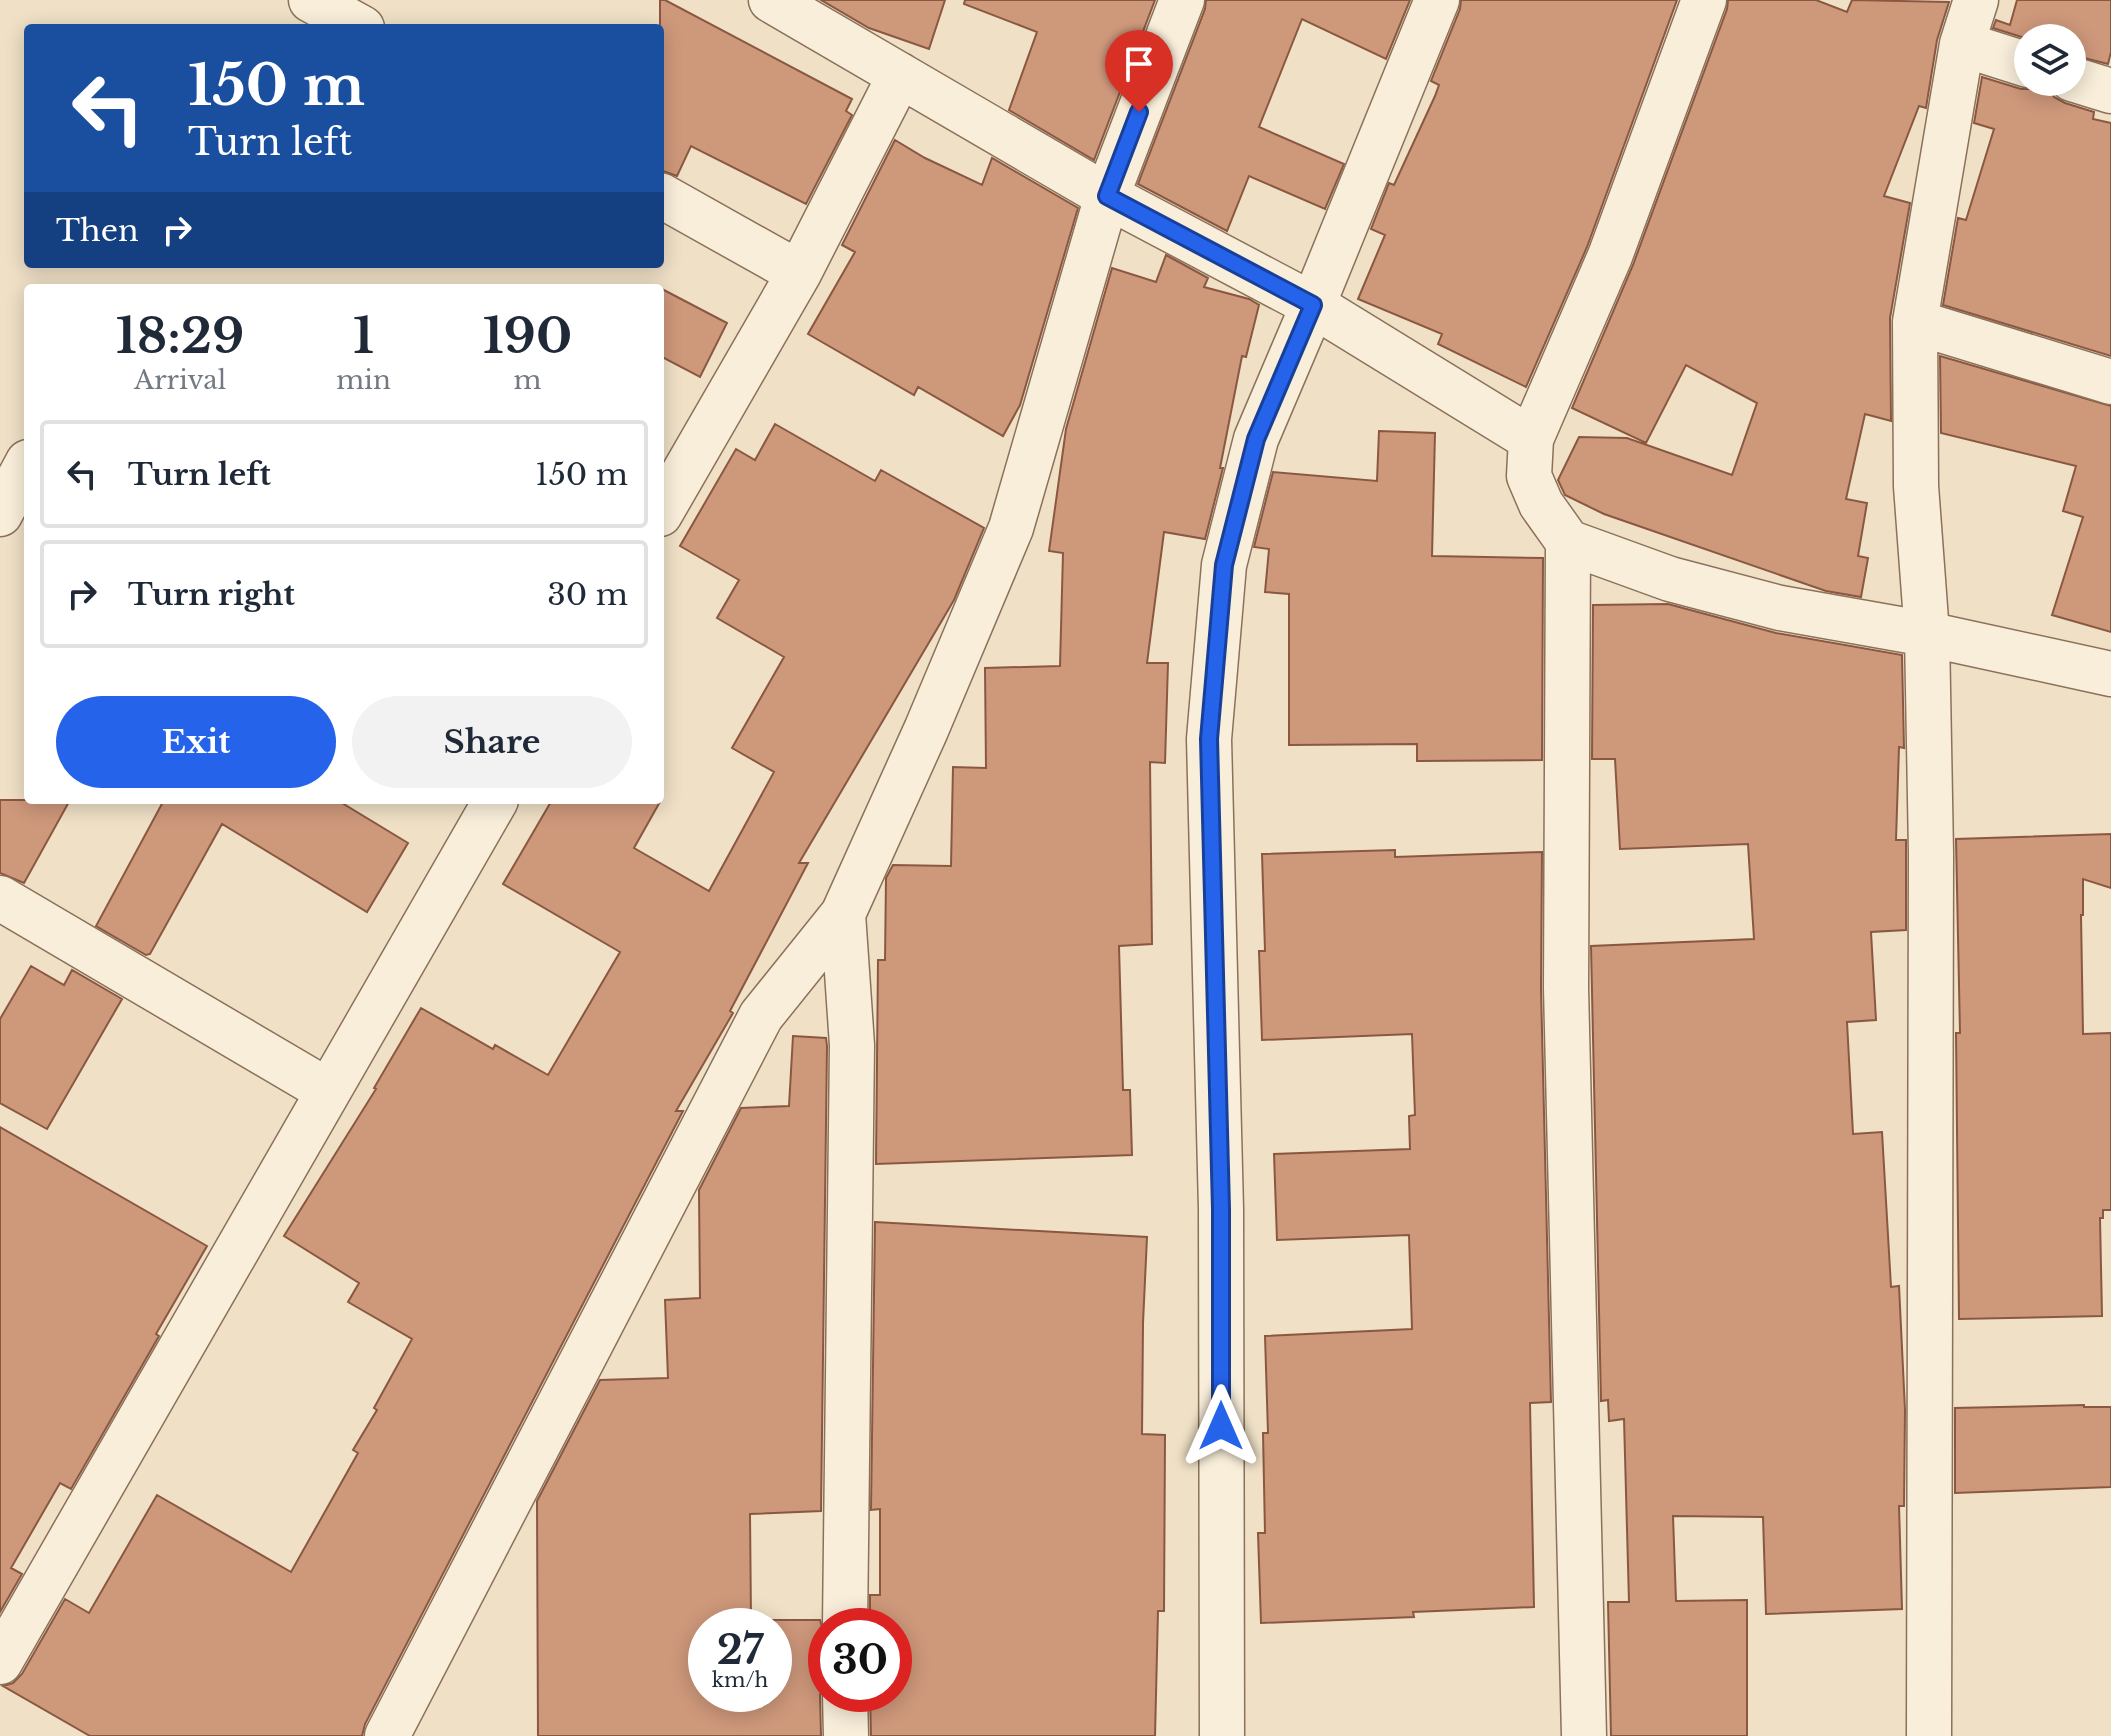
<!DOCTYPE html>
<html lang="en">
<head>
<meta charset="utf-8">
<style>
	:root { --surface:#fff; --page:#f2f2f3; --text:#1f2937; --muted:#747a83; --line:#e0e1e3; --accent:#2563eb }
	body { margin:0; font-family:"Libre Baskerville",serif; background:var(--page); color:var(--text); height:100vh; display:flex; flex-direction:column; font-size:30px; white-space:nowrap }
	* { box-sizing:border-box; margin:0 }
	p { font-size:26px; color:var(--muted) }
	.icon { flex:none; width:44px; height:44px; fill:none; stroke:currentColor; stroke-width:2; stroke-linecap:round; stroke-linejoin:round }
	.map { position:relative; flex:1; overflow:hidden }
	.details { position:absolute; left:24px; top:284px; width:640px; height:520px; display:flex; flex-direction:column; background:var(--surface); border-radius:8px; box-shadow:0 4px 20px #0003 }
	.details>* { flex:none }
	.hud { position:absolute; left:24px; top:24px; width:640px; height:244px; border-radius:8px; box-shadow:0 4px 20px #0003; background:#1a4fa0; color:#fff; overflow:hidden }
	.controls { position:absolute; left:2014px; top:24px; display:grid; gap:16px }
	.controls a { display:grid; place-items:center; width:72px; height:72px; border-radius:50%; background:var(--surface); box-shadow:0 4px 20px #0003; font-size:40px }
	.speed { position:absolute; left:688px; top:1608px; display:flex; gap:16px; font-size:40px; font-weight:700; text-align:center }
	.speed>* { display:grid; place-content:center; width:104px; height:104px; border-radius:50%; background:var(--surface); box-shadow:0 4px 20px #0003; line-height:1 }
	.speed small { font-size:20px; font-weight:400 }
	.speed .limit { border:12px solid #d22; background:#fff; color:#111 }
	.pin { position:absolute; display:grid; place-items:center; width:68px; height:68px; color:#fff; margin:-82px -34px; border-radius:50% 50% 50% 0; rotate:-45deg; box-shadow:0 0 8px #0007 }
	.pin .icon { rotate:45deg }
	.me { position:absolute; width:88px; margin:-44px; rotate:0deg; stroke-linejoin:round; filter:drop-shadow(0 0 6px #0008) }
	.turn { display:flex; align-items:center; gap:28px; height:168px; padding:0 32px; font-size:36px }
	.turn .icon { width:104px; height:104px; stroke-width:2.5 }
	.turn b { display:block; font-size:56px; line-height:68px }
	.then { display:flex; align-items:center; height:76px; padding:0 32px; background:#0003; gap:16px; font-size:30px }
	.eta { display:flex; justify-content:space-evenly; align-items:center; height:136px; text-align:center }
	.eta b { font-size:48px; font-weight:700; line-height:56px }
	.action { display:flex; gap:16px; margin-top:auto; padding:16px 32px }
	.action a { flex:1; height:92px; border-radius:48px; background:var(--accent); color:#fff; font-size:32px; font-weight:700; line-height:92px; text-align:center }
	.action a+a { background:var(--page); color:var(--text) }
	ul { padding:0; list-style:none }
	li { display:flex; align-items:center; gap:24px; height:108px; margin:0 16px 12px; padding:0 16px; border:4px solid var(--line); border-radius:8px }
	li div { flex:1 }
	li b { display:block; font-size:30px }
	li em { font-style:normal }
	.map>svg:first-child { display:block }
	.building { fill:#ce987b; stroke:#8a5841; stroke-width:2; fill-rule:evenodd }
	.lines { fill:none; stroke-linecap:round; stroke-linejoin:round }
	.street-casing { stroke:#8b715b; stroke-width:47 }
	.street { stroke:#f9eeda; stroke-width:44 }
	.route-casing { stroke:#184099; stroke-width:20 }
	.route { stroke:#2563eb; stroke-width:14 }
</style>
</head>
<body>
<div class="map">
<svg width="2111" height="1736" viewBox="0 0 2111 1736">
	<rect width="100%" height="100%" fill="#efe0c6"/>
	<path class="building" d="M 660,0 L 665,0 L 852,99 L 846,111 L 852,115 L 806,204 L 691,146 L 677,176 L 660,170 Z
		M 821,0 L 945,0 L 929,49 L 869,28 Z
		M 965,0 L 1155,0 L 1094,160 L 1009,110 L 1037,32 L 964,4 Z
		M 1206,0 L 1410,0 L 1386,59 L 1302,19 L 1259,127 L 1344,164 L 1325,209 L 1249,176 L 1227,231 L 1138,184 L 1205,9 Z
		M 1461,0 L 1677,0 L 1587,247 L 1526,387 L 1438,344 L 1442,334 L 1358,299 L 1385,235 L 1371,229 L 1389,183 L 1394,185 L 1435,96 L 1439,85 L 1431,81 L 1460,9 Z
		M 1728,0 L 1816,0 L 1847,12 L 1852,0 L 1949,2 L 1937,40 L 1926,108 L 1919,106 L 1884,196 L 1910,203 L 1890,318 L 1891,421 L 1865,414 L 1846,499 L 1867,503 L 1858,556 L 1868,558 L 1861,597 L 1826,591 L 1604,514 L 1565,495 L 1558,480 L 1579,437 L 1627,438 L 1732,475 L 1757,403 L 1686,365 L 1646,443 L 1572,408 L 1633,265 L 1727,9 Z
		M 2017,0 L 2111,0 L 2111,52 L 2108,64 L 2072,55 L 2072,38 L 2028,39 L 1993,28 L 1996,20 L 2010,25 Z
		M 1982,77 L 2021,89 L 2034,89 L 2048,82 L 2054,97 L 2065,103 L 2094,112 L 2093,119 L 2111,123 L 2111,356 L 1943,305 L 1958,218 L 1966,220 L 1994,129 L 1974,123 Z
		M 895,140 L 925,158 L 982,185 L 992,158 L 1078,208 L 1020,405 L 1003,436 L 918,387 L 914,395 L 808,334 L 855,252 L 842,245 Z
		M 1166,255 L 1208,278 L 1204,287 L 1249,299 L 1259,305 L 1246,357 L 1242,356 L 1220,468 L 1223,468 L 1205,539 L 1164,532 L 1147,663 L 1168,663 L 1165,763 L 1150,762 L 1152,944 L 1119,946 L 1123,1090 L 1130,1090 L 1132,1155 L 876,1164 L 878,960 L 885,960 L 886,878 L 893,865 L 951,866 L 953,767 L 986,768 L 985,668 L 1060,666 L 1063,553 L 1049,551 L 1066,429 L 1112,268 L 1156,282 Z
		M 660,288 L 727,323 L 700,377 L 660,356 Z
		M 1940,356 L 2111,406 L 2111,632 L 2052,615 L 2083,517 L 2063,511 L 2076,466 L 1941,433 Z
		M 775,424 L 875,481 L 881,470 L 984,528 L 954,600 L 799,863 L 808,863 L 730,1011 L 733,1013 L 676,1111 L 683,1111 L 365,1724 L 362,1736 L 90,1736 L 3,1686 L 13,1683 L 22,1674 L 65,1599 L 89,1613 L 157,1495 L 291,1572 L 358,1453 L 353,1450 L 377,1410 L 374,1408 L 412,1339 L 348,1302 L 359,1283 L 284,1236 L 376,1089 L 374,1088 L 421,1008 L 493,1049 L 495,1045 L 548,1075 L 620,952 L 503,884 L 552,800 L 661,800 L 634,848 L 709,891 L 774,772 L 732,748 L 784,657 L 717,618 L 739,580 L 680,546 L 736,449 L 755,460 Z
		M 1379,431 L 1435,433 L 1432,556 L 1543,558 L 1542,760 L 1417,761 L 1417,744 L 1289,745 L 1289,594 L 1265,592 L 1269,549 L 1254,547 L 1273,472 L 1377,481 Z
		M 1668,604 L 1776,633 L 1902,655 L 1904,748 L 1899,747 L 1896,840 L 1906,840 L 1906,930 L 1871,932 L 1876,1020 L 1847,1022 L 1853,1134 L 1882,1132 L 1891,1287 L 1899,1286 L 1905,1410 L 1904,1506 L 1899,1506 L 1902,1609 L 1766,1614 L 1763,1517 L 1673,1516 L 1676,1601 L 1747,1600 L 1747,1736 L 1611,1736 L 1608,1602 L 1629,1602 L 1624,1419 L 1609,1421 L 1608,1400 L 1601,1401 L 1591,946 L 1754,939 L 1748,844 L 1620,849 L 1615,759 L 1592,759 L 1593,605 Z
		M 0,800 L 70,800 L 24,883 L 0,873 Z
		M 164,800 L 337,800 L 408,843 L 367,912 L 222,824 L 150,954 L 146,955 L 96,926 Z
		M 2111,834 L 2111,888 L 2083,879 L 2083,915 L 2081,915 L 2083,1034 L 2111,1033 L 2111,1210 L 2103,1210 L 2103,1218 L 2100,1218 L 2102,1316 L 1959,1319 L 1956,1033 L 1960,1033 L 1956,839 Z
		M 1395,850 L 1395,857 L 1542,852 L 1541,989 L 1551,1402 L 1530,1403 L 1534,1607 L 1413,1612 L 1414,1617 L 1261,1623 L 1258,1533 L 1265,1533 L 1263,1433 L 1268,1433 L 1265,1336 L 1412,1329 L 1409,1235 L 1277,1240 L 1274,1154 L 1410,1149 L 1409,1116 L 1415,1115 L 1412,1034 L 1262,1040 L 1259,951 L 1265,951 L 1262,854 Z
		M 31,966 L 64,985 L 72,970 L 122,999 L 47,1129 L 0,1103 L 0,1019 Z
		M 793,1036 L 826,1038 L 827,1046 L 821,1511 L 750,1514 L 751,1620 L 820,1620 L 826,1641 L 826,1679 L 820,1695 L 821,1736 L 538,1736 L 537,1501 L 600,1380 L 668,1378 L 665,1300 L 700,1298 L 699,1190 L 741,1108 L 789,1106 ZM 706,1626 L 774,1626 L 774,1694 L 706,1694 Z
		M 0,1127 L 207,1246 L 156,1334 L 159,1336 L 71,1489 L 60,1483 L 11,1568 L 22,1574 L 0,1612 Z
		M 875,1222 L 1147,1237 L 1143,1323 L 1142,1434 L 1165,1435 L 1164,1611 L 1158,1611 L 1155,1736 L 871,1736 L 870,1694 L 894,1694 L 894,1626 L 870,1626 L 870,1595 L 880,1595 L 880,1509 L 871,1510 Z
		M 2084,1405 L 2084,1407 L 2111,1407 L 2111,1487 L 1955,1493 L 1955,1408 Z"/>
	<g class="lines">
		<g class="street-casing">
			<path id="street" d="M 311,0 L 362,28
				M 771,0 L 1107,196 L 1313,305 L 1531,439
				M 1704,0 L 1610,256 L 1531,439 L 1529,476 L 1541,504 L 1568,542 L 1670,579 L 1780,608 L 1927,634 L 2111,674
				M 1962,44 L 2028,65
				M 2072,79 L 2111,91
				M 660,195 L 799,273 L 660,514
				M 799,273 L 900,75
				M 1915,322 L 2111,382
				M 0,514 L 28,462
				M 1568,542 L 1566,988 L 1584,1736
				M 0,898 L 328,1091
				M 843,914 L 852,1045 L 845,1626
				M 0,1662 L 496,800
				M 845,1694 L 846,1736
				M 387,1736 L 761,1016 L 843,914 L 926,730 L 1011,528 L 1107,196 L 1182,0
				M 1222,1736 L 1221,1209 L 1209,739 L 1224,565 L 1256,439 L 1313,305 L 1437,0
				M 1929,1736 L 1931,853 L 1927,634 L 1916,486 L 1915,322 L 1962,44 L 1976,0"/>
		</g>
		<use href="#street" class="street"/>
	</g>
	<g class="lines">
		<g class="route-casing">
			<path id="route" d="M 1139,112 L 1107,196 L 1313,305 L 1256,439 L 1224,565 L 1209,739 L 1221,1209 L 1221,1426"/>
		</g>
		<use href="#route" class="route"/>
	</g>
</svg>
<div class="controls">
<a><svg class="icon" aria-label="layers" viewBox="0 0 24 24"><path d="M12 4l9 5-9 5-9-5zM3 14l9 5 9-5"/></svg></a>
</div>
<div class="speed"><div>27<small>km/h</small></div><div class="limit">30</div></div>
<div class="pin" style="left:1139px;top:112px;background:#d93025"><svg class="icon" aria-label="arrive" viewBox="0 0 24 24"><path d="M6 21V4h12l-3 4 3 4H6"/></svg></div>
<svg class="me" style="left:1221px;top:1426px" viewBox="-20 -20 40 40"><path d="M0-17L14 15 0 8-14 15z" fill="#2563eb" stroke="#fff" stroke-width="4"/></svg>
<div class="hud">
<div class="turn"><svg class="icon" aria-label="left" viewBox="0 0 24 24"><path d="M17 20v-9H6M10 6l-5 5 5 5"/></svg><div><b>150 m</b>Turn left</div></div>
<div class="then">Then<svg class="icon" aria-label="right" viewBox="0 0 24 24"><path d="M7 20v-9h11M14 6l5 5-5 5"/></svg></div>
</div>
<section class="details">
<div class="eta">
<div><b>18:29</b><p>Arrival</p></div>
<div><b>1</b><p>min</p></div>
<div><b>190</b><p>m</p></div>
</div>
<ul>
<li><svg class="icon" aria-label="left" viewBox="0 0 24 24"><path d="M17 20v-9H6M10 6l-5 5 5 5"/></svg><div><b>Turn left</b></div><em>150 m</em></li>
<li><svg class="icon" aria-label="right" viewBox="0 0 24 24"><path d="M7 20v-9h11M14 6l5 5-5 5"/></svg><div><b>Turn right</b></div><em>30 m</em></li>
</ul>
<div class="action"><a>Exit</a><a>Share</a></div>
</section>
</div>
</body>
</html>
